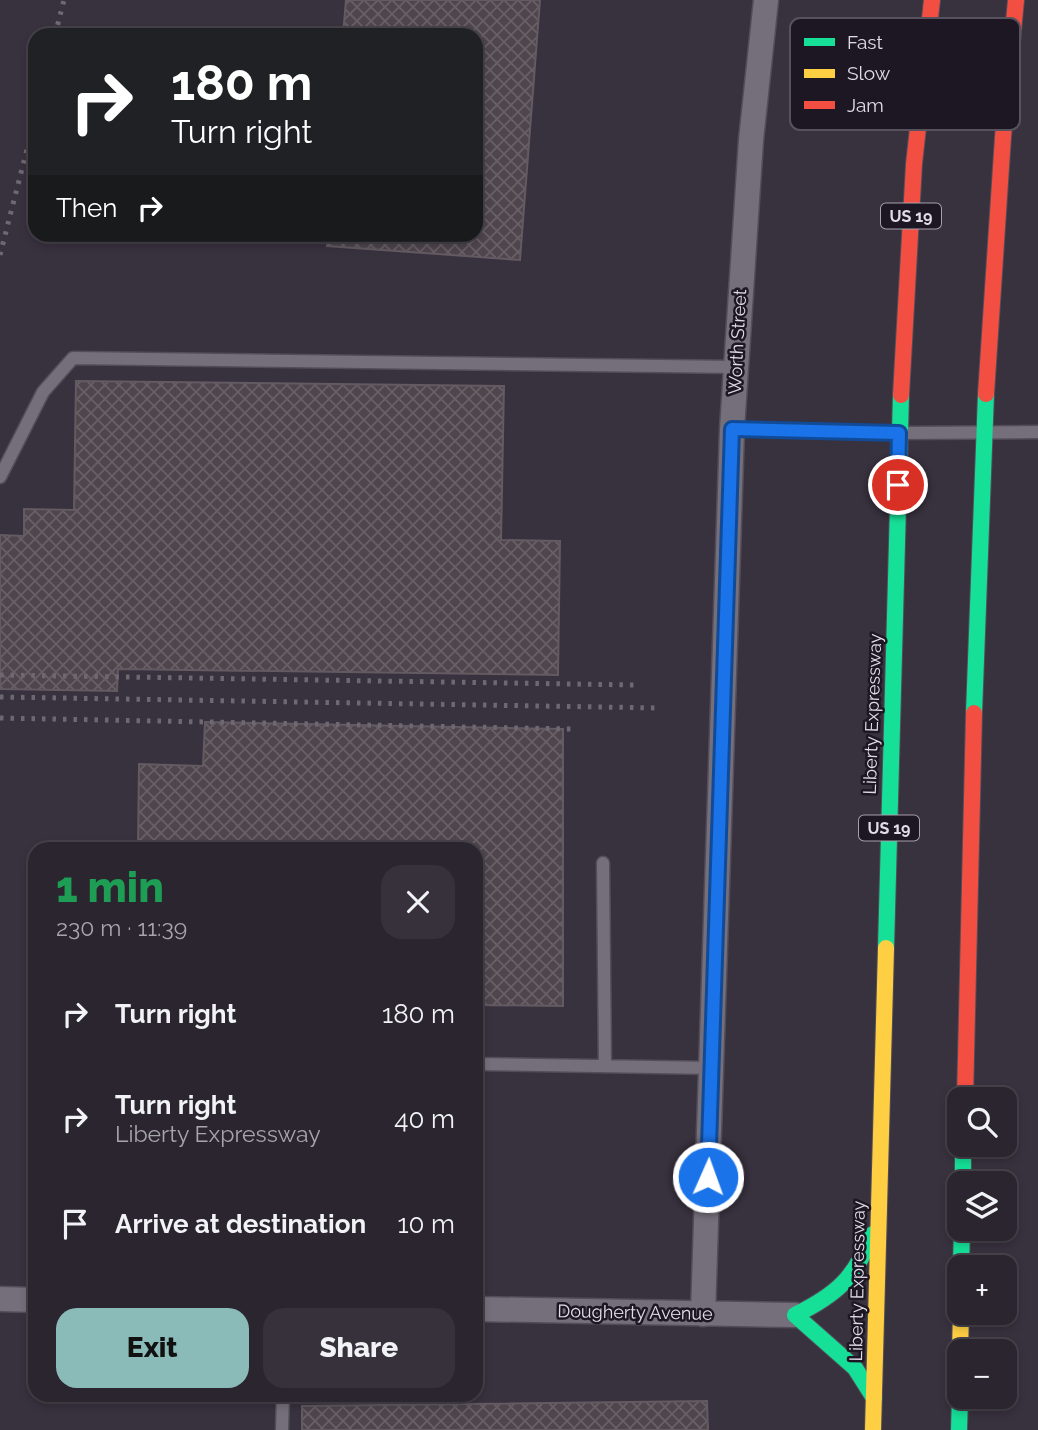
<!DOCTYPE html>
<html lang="en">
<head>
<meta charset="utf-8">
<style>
	:root { --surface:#2a252e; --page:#36313a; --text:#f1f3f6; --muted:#a5a5aa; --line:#46424a; --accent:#8bbbb9 }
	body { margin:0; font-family:Raleway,sans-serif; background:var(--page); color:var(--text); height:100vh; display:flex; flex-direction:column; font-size:26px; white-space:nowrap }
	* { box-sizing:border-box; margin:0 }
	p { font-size:23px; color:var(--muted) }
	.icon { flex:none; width:38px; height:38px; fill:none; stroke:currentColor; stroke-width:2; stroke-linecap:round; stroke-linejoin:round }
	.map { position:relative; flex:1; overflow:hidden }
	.sheet { position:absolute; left:28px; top:842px; width:455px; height:560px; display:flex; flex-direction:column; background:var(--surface); border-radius:21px; box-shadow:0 4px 10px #0003,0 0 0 2px var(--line) }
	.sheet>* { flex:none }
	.top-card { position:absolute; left:28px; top:28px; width:455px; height:214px; border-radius:21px; box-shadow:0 4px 10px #0003,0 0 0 2px var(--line); background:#202124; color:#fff; overflow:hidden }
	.buttons { position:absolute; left:947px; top:1087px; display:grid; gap:14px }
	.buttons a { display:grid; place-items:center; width:70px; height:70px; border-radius:14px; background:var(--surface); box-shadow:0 4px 10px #0003,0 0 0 2px var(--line); font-size:35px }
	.pin { position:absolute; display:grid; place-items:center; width:60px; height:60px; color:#fff; margin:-30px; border:4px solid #fff; border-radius:50%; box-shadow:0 2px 7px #0007 }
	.me { position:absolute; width:77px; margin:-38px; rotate:2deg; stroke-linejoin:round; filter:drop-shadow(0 0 5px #0008) }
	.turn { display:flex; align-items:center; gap:24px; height:147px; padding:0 28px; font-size:32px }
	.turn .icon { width:91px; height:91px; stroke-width:2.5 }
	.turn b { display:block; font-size:49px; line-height:60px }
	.then { display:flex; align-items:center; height:66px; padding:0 28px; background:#0003; gap:14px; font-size:26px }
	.round { display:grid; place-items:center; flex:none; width:74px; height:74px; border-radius:21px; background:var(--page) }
	.summary { display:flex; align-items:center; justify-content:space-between; height:119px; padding:0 28px }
	h1 { font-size:42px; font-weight:800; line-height:52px; color:#1e9e55 }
	.button { display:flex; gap:14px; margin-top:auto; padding:14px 28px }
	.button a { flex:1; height:80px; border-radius:21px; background:var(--accent); color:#111; font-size:28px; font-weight:800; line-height:80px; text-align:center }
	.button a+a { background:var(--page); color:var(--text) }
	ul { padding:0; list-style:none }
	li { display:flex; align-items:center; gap:21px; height:105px; padding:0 28px }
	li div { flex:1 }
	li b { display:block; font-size:26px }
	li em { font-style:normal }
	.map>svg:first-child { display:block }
	.building { fill:url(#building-cross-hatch); stroke:#635a62; stroke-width:2 }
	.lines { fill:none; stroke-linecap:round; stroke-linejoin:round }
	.lane-casing { stroke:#524d58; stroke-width:15 }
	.street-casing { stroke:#524d58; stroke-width:27 }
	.fast-casing { stroke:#524d58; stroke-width:18 }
	.slow-casing { stroke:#524d58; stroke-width:18 }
	.jam-casing { stroke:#524d58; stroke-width:18 }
	.lane { stroke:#746f7a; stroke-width:12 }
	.street { stroke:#746f7a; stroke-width:24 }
	.fast { stroke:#16e098; stroke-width:16 }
	.slow { stroke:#ffcf43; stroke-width:16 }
	.jam { stroke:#f24e42; stroke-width:16 }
	.rail { stroke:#6e6873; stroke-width:5; stroke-dasharray:3.5 7; stroke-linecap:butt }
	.route-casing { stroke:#114b97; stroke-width:18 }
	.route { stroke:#1a73e8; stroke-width:12 }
	.labels { text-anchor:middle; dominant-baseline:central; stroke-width:5; stroke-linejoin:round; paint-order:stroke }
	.shield { fill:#1c1722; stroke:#a7a0ae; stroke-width:2 }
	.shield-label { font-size:16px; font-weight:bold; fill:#e2dbea }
	.street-label { font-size:18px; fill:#e2dbea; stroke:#1c1722 }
	.key { fill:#1c1722; stroke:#57525e; stroke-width:2 }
	.key-label { font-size:19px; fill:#e2dbea }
</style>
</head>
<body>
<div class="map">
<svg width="1038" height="1430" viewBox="0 0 1038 1430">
	<defs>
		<pattern id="building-cross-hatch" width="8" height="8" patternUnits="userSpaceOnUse" patternTransform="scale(1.75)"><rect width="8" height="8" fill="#4f454d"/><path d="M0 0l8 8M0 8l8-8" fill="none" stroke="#685f67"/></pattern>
	</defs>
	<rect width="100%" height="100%" fill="#38313e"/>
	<path class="building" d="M 346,0 L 540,0 L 520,260 L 327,246 L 328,234 L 476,234 L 476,35 L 343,35 Z
		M 76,381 L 504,386 L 501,540 L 560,541 L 558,675 L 118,669 L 117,691 L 0,689 L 0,535 L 24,536 L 24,509 L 74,510 Z
		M 205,722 L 563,729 L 563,1006 L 476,1005 L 476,849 L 138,849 L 139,764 L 203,766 Z
		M 707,1401 L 708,1430 L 302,1430 L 302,1406 Z"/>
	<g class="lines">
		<g class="lane-casing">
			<path id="lane" d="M 732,429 L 899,433 L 1038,432
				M 0,477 L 43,392 L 73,358 L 736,367
				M 603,863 L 605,1066
				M 476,1064 L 712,1068
				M 282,1430 L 283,1395"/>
		</g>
		<g class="street-casing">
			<path id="street" d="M 0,1299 L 35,1300
				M 476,1309 L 795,1315
				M 703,1314 L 732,429 L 751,140 L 766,0"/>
		</g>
		<g class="fast-casing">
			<path id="fast" d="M 974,713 L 986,394
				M 886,948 L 901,395
				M 963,1144 L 963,1183
				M 873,1234 C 854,1278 838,1294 795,1315 L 855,1368 L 874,1398
				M 961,1267 L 962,1228
				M 959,1430 L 960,1396"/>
		</g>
		<g class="slow-casing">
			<path id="slow" d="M 960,1351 L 961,1312
				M 873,1430 L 886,948"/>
		</g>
		<g class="jam-casing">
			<path id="jam" d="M 986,394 L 1003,137 L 1016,0
				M 901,395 L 914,164 L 932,0
				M 965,1099 L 974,713"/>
		</g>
		<use href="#lane" class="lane"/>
		<use href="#street" class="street"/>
		<use href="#fast" class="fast"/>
		<use href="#slow" class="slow"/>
		<use href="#jam" class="jam"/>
		<path class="rail" d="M 55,35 L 64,0
			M 0,255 L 35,118
			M 0,675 L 634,685
			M 0,697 L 661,708
			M 0,718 L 571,729"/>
	</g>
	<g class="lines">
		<g class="route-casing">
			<path id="route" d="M 708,1177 L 732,429 L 899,433 L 898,485"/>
		</g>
		<use href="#route" class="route"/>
	</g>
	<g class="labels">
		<g class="shield">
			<rect x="881" y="203.5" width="60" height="25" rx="5"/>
			<rect x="859" y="815.5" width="60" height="25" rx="5"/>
		</g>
		<g class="shield-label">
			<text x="911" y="216">US 19</text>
			<text x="889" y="828">US 19</text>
		</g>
		<g class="street-label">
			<text transform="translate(737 342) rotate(-87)">Worth Street</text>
			<text transform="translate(872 714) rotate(-88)">Liberty Expressway</text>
			<text transform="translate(857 1281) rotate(-89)">Liberty Expressway</text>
			<text transform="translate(635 1312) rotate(1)">Dougherty Avenue</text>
		</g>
	</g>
	<rect x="790" y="18" width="230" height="112" rx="10" class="key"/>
	<rect x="804" y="38" width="31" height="8" fill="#16e098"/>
	<rect x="804" y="69" width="31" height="9" fill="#ffcf43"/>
	<rect x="804" y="101" width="31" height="8" fill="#f24e42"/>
	<g class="key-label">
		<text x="847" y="49">Fast</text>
		<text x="847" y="80">Slow</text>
		<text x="847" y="112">Jam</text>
	</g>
</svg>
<div class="buttons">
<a><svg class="icon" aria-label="search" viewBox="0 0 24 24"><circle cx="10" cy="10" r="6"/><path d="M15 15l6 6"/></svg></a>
<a><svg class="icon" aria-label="layers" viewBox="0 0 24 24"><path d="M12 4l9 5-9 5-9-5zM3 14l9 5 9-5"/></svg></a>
<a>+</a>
<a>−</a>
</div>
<div class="pin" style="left:898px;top:485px;background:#d93025"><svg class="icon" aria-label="arrive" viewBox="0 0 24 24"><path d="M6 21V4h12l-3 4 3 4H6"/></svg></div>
<svg class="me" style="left:708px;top:1177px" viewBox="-20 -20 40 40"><circle r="17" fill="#1a73e8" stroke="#fff" stroke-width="3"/><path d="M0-11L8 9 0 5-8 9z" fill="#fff"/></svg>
<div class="top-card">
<div class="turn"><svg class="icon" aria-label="right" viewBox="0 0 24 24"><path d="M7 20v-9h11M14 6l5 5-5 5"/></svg><div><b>180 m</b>Turn right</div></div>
<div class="then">Then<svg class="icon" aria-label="right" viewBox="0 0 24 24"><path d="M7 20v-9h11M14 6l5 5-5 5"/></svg></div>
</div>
<section class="sheet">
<div class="summary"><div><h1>1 min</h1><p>230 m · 11:39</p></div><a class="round"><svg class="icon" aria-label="close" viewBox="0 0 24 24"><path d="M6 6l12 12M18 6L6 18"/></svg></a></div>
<ul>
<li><svg class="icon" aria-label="right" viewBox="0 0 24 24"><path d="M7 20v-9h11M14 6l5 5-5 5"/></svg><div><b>Turn right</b></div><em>180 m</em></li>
<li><svg class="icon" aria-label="right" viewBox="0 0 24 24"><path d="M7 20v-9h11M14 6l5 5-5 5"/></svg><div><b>Turn right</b><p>Liberty Expressway</p></div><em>40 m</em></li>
<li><svg class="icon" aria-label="arrive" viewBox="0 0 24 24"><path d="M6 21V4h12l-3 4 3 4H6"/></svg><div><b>Arrive at destination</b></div><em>10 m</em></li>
</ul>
<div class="button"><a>Exit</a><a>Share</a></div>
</section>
</div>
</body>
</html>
